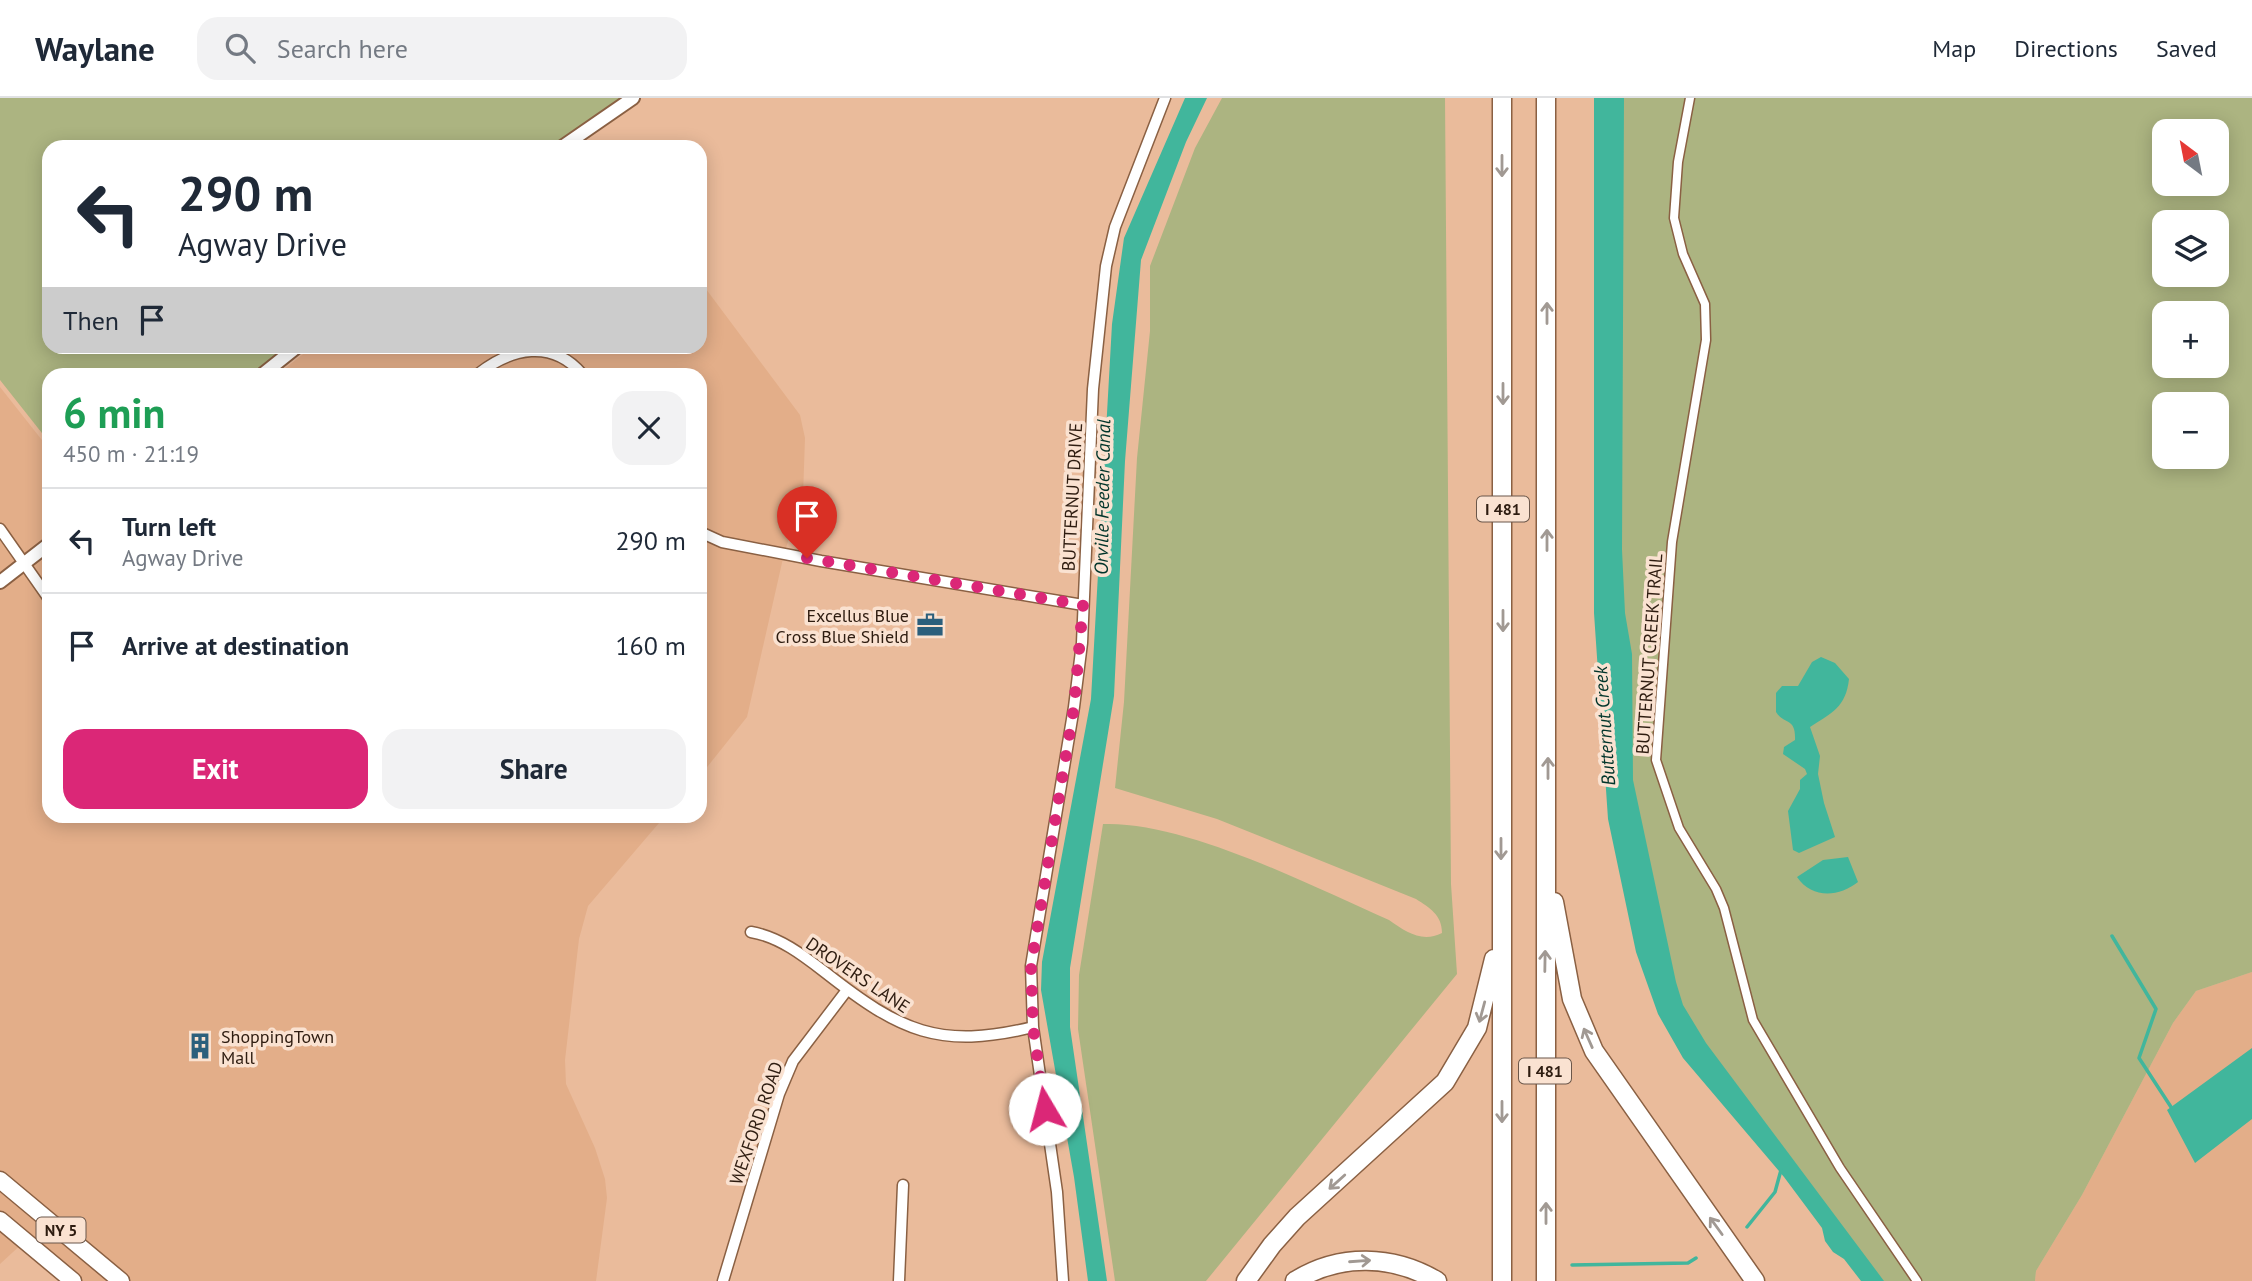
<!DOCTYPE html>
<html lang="en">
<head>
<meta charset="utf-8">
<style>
	:root { --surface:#fff; --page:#f2f2f3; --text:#1f2937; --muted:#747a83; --line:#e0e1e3; --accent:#db2777 }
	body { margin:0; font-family:"PT Sans",sans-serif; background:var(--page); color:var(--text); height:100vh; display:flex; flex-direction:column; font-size:26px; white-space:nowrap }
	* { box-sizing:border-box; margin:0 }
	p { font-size:23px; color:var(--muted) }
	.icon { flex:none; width:38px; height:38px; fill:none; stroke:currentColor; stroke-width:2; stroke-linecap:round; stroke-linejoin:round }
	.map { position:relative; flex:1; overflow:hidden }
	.drawer { position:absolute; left:42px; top:270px; width:665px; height:455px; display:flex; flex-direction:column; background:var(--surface); border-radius:21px; box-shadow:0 4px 18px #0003 }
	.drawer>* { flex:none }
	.hud { position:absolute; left:42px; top:42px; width:665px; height:214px; border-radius:21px; box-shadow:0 4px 18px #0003; background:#fff; color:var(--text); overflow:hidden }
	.needle { width:46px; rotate:328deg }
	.tools { position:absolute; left:2152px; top:21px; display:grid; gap:14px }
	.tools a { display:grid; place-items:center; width:77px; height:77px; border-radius:14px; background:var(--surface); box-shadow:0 4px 18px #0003; font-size:35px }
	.pin { position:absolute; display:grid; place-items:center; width:60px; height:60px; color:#fff; margin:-72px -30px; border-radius:50% 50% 50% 0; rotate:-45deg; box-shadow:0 0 7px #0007 }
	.pin .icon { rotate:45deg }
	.me { position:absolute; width:77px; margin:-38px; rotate:352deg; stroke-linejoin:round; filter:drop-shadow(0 0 5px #0008) }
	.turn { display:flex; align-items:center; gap:24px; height:147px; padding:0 21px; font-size:32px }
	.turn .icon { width:91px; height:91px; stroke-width:2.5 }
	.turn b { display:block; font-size:49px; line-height:60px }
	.then { display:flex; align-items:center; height:66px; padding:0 21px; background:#0003; gap:14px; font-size:26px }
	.round { display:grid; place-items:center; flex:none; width:74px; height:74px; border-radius:21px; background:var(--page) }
	.headline { display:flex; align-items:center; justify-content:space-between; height:119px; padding:0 21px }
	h1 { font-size:42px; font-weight:700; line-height:52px; color:#1e9e55 }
	.button { display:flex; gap:14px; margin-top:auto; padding:14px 21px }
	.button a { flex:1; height:80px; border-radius:21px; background:var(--accent); color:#fff; font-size:28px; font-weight:700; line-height:80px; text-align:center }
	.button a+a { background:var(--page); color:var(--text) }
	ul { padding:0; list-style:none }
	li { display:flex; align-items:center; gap:21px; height:105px; padding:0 21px; border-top:2px solid var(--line) }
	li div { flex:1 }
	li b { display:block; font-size:26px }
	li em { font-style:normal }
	header { display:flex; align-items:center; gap:42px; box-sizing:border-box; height:98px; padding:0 35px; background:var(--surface); border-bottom:2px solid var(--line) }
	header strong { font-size:33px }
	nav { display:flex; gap:38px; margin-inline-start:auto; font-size:24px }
	.search { width:490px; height:63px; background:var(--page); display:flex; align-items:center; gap:18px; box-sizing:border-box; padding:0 24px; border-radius:21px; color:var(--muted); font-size:26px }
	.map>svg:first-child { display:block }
	.built { fill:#e3ae89 }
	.green { fill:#acb481; fill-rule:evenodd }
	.water { fill:#41b69c }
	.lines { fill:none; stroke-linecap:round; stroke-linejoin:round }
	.stream { stroke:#41b69c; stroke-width:3.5 }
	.pedestrian-casing { stroke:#8a6043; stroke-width:11 }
	.minor-casing { stroke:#8a6043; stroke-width:13 }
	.tertiary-casing { stroke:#8a6043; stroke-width:16 }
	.primary-casing { stroke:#8a6043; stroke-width:19 }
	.motorway-casing { stroke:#8a6043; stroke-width:21 }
	.pedestrian { stroke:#fff; stroke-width:8 }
	.minor { stroke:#fff; stroke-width:10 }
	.tertiary { stroke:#fff; stroke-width:12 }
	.primary { stroke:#fff; stroke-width:16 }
	.motorway { stroke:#fff; stroke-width:18 }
	.oneway { stroke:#a19993 }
	.route { stroke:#db2777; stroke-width:12; stroke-dasharray:0 21.6 }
	.labels { text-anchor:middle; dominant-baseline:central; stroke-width:7; stroke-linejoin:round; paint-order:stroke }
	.shield { fill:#fae2d1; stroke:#6b574a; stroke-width:2 }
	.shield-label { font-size:16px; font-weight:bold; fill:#2e1c10 }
	.street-label { font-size:18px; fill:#2e1c10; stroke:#fae2d1 }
	.poi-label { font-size:18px; fill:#2e1c10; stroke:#fae2d1; text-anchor:end }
	.water-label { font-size:19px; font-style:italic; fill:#00342a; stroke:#fae2d1 }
</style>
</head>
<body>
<header>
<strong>Waylane</strong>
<div class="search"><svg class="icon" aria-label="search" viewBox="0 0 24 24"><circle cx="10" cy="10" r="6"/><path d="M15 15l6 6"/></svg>Search here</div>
<nav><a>Map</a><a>Directions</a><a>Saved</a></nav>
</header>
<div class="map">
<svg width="2252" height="1183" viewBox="0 0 2252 1183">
	<rect width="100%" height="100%" fill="#eabb9b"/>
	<path class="built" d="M 700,183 L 800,317 L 805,340 L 803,398 L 784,456 L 747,619 L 700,678 L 700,276 L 278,276 L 312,249 L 700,248 Z
		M 0,289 L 49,351 L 49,718 L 665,718 L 588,808 L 579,841 L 565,962 L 566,986 L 595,1050 L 605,1081 L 607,1100 L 596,1183 L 73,1183 L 25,1143 L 0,1166 Z
		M 2252,874 L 2252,1183 L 2035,1183 L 2036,1173 L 2082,1097 L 2173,925 L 2196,893 Z"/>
	<path class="green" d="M 0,0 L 633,0 L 562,49 L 49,49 L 49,248 L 298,249 L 263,276 L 49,276 L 49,344 L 0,282 Z
		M 1222,0 L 1445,0 L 1451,786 L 1457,876 L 1206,1183 L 1115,1183 L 1078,931 L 1079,877 L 1103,726 C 1186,723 1311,788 1389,822 C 1406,834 1422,845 1442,835 C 1442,817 1430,810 1416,801 L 1217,721 L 1115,690 L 1124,604 L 1137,360 L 1150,233 L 1150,168 L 1195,50 Z
		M 1606,0 L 2252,0 L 2252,874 L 2196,893 L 2173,925 L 2082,1097 L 2036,1173 L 2035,1183 L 1872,1183 L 1676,917 L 1624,720 ZM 2165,33 L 2217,33 L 2217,86 L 2165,86 ZM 2165,124 L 2217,124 L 2217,177 L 2165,177 ZM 2165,215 L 2217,215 L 2217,268 L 2165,268 ZM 2165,306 L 2217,306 L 2217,359 L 2165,359 Z"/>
	<path class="water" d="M 1185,0 L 1207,0 L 1186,44 L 1141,162 L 1125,363 L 1114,598 L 1070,870 L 1070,929 L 1107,1183 L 1088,1183 L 1074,1079 L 1041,892 L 1042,864 L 1091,601 L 1112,226 L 1124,140 Z
		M 1594,0 L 1624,0 L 1622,452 L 1625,515 L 1632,556 L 1633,682 L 1676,884 L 1683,907 L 1706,945 L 1884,1183 L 1861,1183 L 1844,1161 L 1833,1154 L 1825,1143 L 1822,1130 L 1784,1079 L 1683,960 L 1658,916 L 1636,854 L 1608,721 L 1594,515 Z
		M 1821,559 L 1835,565 L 1849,581 C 1846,609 1832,615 1810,629 L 1820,658 L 1818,676 L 1824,705 L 1835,739 L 1799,755 L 1793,752 L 1788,713 L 1800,691 L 1800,682 L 1807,676 L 1805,671 L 1783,656 L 1784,649 L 1795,642 C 1796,619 1784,627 1776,614 L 1776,595 L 1782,588 L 1798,588 L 1812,564 Z
		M 1848,759 L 1858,784 C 1839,799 1812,801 1797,779 L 1823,762 Z
		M 2252,950 L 2252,1021 L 2195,1065 L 2167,1012 Z"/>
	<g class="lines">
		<path class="stream" d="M 2112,838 L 2156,911 L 2139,960 L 2171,1009
			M 1747,1129 L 1775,1094 L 1781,1072
			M 1572,1167 L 1688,1165 L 1696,1160"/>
		<g class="pedestrian-casing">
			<path id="pedestrian" d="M 1690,0 L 1678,64 L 1674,120 L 1683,156 L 1705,206 L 1706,242 L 1672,444 L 1656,662 L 1679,730 L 1716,791 L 1724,810 L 1753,922 L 1840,1070 L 1917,1183"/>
		</g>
		<g class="minor-casing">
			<path id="minor" d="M 478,276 C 511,250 552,241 582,276
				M 0,431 L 49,501
				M 700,434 L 722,444 L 821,463 L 1083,507
				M 751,834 C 780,839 804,858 826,875 C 900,933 939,952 1033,929
				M 723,1183 L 779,996 L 793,963 L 847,892
				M 899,1183 L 903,1087
				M 1063,1183 L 1057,1094 L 1033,929 L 1031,868 L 1074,609 L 1082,545 L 1093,291 L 1106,168 L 1115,129 L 1165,0"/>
		</g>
		<g class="tertiary-casing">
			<path id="tertiary" d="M 562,49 L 633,0
				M 263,276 L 298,248
				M 0,484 L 49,446"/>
		</g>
		<g class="primary-casing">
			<path id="primary" d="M 0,1082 L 121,1183
				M 0,1122 L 73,1183"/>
		</g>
		<g class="motorway-casing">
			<path id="motorway" d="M 1502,0 L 1502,1183
				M 1546,0 L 1546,1183
				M 1554,804 L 1572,901 L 1594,953 L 1755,1183
				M 1246,1183 L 1272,1147 L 1297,1119 L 1445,984 L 1477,930 L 1494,861
				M 1295,1183 C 1340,1155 1393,1157 1437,1183"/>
		</g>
		<use href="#pedestrian" class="pedestrian"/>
		<use href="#minor" class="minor"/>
		<use href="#tertiary" class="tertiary"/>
		<use href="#primary" class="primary"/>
		<use href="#motorway" class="motorway"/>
	</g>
	<defs><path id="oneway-shaft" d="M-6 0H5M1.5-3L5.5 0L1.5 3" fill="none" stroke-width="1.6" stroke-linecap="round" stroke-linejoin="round" transform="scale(1.75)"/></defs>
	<g class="oneway">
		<use href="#oneway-shaft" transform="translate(1502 68) rotate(90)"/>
		<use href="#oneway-shaft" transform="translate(1547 215) rotate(-90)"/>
		<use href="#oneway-shaft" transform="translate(1503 296) rotate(90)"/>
		<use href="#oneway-shaft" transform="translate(1547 442) rotate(-90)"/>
		<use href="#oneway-shaft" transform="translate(1503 523) rotate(90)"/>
		<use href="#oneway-shaft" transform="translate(1548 670) rotate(-90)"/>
		<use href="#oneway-shaft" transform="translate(1501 751) rotate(90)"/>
		<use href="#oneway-shaft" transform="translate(1545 863) rotate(-89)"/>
		<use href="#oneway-shaft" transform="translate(1482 914) rotate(105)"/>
		<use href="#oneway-shaft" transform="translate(1588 940) rotate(-114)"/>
		<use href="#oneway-shaft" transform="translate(1502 1014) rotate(90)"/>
		<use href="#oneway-shaft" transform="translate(1337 1084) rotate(138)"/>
		<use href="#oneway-shaft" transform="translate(1546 1115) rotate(-90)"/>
		<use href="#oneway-shaft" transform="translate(1716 1128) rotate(-126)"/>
		<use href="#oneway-shaft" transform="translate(1360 1163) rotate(-4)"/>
	</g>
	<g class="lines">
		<path class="route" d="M 807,460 L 1083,507 L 1074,609 L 1031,868 L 1033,929 L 1045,1011"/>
	</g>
	<defs>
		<g id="office-bare" transform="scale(2.1)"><path d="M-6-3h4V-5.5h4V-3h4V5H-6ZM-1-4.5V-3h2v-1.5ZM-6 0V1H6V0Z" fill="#2c5f7c" stroke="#fae2d1" stroke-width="2.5" paint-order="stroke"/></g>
		<g id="building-bare" transform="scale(2.1)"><path d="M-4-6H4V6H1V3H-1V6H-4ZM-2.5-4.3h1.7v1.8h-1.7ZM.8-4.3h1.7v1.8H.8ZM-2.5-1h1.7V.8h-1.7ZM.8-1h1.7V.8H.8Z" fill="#2c5f7c" stroke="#fae2d1" stroke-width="2.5" paint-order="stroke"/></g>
	</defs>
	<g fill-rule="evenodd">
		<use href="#office-bare" x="930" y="527"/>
		<use href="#building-bare" x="200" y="948"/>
	</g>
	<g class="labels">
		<g class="shield">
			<rect x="1477" y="398.5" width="52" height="25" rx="5"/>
			<rect x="1519" y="960.5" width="52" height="25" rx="5"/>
			<rect x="36.5" y="1119.5" width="49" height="25" rx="5"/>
		</g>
		<g class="shield-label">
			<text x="1503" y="411">I 481</text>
			<text x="1545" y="973">I 481</text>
			<text x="61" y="1132">NY 5</text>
		</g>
		<g class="street-label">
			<text transform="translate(1072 399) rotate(-87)">BUTTERNUT DRIVE</text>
			<text transform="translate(1649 556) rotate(-86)">BUTTERNUT CREEK TRAIL</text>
			<text transform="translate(858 877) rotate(34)">DROVERS LANE</text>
			<text transform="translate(756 1025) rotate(-71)">WEXFORD ROAD</text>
		</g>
		<g class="poi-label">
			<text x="909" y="517">Excellus Blue<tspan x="909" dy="21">Cross Blue Shield</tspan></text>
			<text x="221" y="938" text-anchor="start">ShoppingTown<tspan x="221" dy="21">Mall</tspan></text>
		</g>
		<g class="water-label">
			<text transform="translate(1102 399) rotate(-89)">Orville Feeder Canal</text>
			<text transform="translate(1604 628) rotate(-94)">Butternut Creek</text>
		</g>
	</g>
</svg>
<div class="tools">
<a><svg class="needle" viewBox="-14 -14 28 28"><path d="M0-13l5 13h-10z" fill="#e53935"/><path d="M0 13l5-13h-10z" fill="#747a83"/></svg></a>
<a><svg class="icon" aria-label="layers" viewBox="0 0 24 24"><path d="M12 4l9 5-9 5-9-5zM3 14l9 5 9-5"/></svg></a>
<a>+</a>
<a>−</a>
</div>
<div class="pin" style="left:807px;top:460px;background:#d93025"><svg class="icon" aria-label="arrive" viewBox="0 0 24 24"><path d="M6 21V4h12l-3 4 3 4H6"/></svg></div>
<svg class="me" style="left:1045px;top:1011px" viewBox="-20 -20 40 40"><circle r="19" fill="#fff"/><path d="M0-13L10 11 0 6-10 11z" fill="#db2777"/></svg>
<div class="hud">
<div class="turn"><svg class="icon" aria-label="left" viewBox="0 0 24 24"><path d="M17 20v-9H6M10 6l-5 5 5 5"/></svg><div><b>290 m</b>Agway Drive</div></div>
<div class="then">Then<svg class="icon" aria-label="arrive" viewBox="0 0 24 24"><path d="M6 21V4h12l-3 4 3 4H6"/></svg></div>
</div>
<section class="drawer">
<div class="headline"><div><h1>6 min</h1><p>450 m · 21:19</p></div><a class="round"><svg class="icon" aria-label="close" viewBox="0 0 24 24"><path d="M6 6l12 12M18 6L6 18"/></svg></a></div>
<ul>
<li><svg class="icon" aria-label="left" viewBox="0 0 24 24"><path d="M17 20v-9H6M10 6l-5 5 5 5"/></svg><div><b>Turn left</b><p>Agway Drive</p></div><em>290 m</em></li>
<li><svg class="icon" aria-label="arrive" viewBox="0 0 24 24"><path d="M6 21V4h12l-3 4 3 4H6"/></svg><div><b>Arrive at destination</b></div><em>160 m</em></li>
</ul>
<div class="button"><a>Exit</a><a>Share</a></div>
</section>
</div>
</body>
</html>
